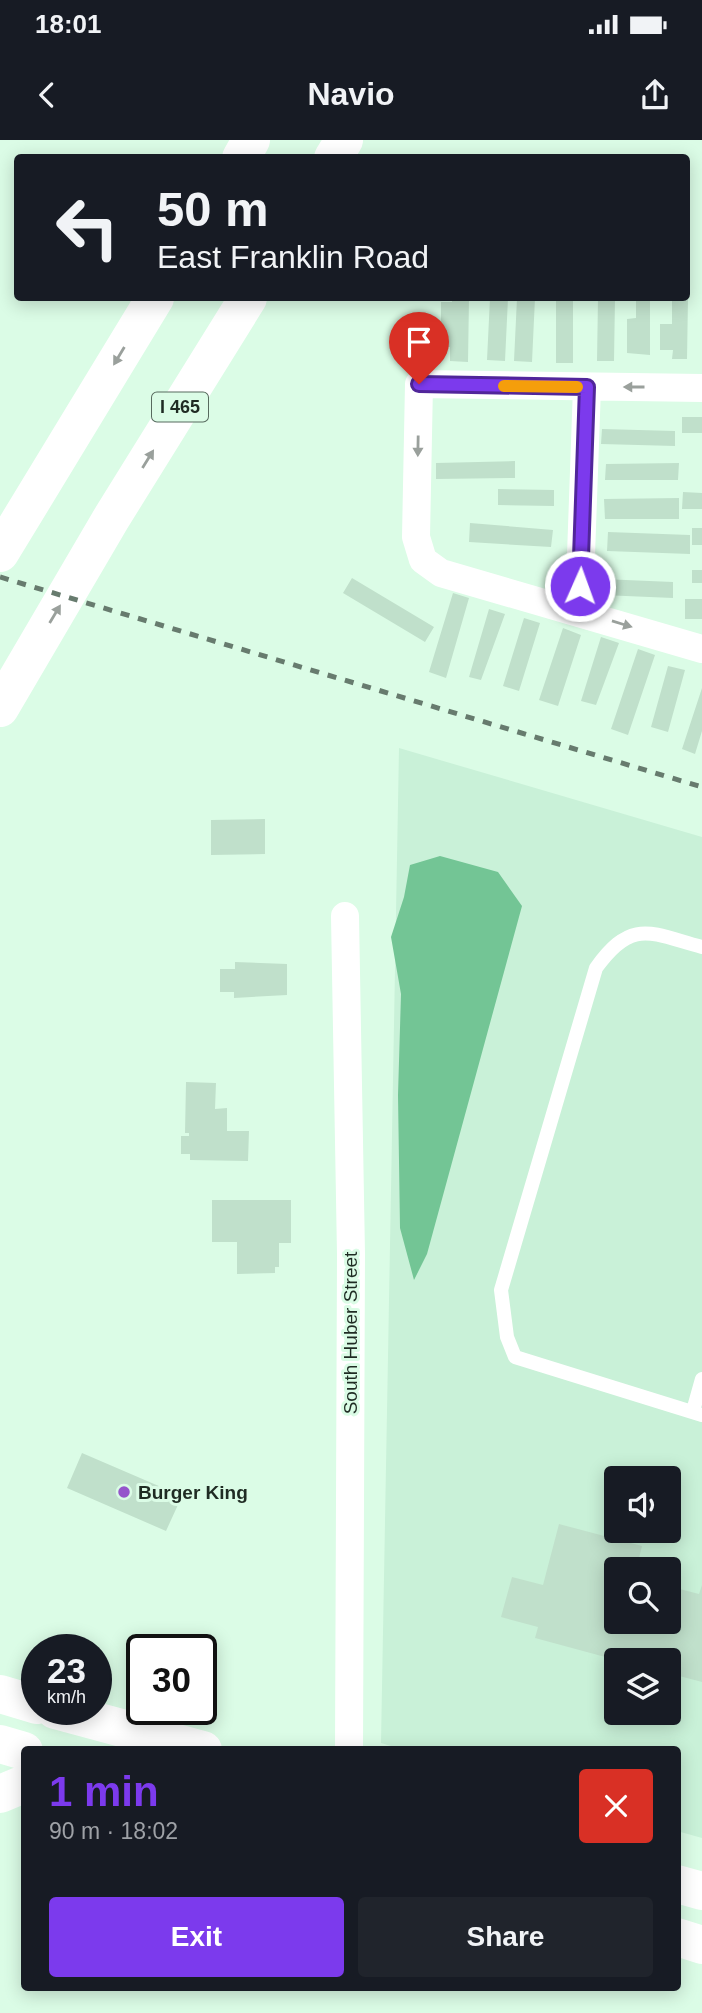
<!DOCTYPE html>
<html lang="en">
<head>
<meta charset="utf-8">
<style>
	:root { --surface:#171b24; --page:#20242c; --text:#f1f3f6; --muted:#9ea1a6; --accent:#7c3aed }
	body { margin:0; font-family:Arial,sans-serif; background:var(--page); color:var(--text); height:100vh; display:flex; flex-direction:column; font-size:26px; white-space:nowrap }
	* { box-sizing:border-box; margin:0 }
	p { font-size:23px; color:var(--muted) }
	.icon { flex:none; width:38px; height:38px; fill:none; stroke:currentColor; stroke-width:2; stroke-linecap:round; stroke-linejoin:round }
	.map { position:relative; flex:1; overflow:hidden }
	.side { position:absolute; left:21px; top:1606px; width:660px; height:245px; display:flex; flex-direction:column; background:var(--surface); border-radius:7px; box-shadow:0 4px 18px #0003 }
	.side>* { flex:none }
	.banner { position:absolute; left:14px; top:14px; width:676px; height:147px; border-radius:7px; box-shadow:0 4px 18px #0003; background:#171b24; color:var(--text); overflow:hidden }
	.buttons { position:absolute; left:604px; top:1326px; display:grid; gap:14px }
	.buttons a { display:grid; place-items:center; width:77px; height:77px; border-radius:7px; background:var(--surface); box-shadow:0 4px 18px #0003; font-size:35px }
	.speed { position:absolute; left:21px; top:1494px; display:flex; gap:14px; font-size:35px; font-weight:700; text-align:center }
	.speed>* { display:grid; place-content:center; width:91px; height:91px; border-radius:50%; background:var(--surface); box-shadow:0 4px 18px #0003; line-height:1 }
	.speed small { font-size:18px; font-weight:400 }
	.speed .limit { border:4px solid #111; border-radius:10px; background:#fff; color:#111 }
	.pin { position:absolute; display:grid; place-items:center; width:60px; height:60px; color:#fff; margin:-72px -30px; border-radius:50% 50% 50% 0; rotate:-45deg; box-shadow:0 0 7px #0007 }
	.pin .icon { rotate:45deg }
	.me { position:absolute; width:77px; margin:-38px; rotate:2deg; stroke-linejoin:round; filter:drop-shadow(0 0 5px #0008) }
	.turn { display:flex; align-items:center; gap:24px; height:147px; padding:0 28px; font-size:32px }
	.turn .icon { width:91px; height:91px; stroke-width:2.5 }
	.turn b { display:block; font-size:49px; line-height:60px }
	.round { display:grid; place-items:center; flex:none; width:74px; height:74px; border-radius:7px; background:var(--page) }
	.overview { display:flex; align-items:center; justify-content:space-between; height:119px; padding:0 28px }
	h1 { font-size:42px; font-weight:800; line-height:52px; color:var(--accent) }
	.action { display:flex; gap:14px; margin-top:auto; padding:14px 28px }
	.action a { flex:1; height:80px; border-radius:7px; background:var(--accent); color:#fff; font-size:28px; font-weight:800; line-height:80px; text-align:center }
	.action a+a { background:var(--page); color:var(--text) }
	.status { display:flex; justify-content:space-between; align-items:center; height:49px; padding:0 35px; background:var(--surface); direction:ltr }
	.status svg { height:19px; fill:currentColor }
	header { display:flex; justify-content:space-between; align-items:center; height:91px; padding:0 28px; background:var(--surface); font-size:32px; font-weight:800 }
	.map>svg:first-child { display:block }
	.built { fill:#c9f1d8; fill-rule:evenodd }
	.water { fill:#73c595 }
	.building { fill:#c0e0cb }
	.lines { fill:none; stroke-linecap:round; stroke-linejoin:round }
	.lane { stroke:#fff; stroke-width:14 }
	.street { stroke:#fff; stroke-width:28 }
	.primary { stroke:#fff; stroke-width:38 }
	.highway { stroke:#fff; stroke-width:38 }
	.rail { stroke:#677b6e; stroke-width:5; stroke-dasharray:9 9; stroke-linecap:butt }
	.oneway { fill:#9aa09c }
	.route-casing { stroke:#51269a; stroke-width:18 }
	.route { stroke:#7c3aed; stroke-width:12 }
	.slow { stroke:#f59e0b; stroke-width:12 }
	.poi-dot { fill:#9555cb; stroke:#dbfce6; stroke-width:2.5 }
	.labels { text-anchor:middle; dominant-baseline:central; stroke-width:6; stroke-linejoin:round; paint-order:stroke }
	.shield { fill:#dbfce6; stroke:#576a5e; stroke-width:2 }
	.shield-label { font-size:18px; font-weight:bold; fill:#1f2b23 }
	.street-label { font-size:19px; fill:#1f2b23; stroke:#dbfce6 }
	.poi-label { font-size:19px; font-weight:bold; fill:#1f2b23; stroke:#dbfce6; text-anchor:start }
</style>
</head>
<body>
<div class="status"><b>18:01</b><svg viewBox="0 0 49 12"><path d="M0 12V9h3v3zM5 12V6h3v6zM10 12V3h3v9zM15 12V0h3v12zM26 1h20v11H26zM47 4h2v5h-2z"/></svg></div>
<header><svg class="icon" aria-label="back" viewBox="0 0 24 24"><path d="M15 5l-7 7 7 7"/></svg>Navio<svg class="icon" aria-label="share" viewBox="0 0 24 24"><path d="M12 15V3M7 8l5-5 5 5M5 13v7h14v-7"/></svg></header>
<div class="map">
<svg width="702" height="1873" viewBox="0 0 702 1873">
	<rect width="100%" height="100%" fill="#dbfce6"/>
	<path class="built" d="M 399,608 L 702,697 L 702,1698 L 677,1691 L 677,1610 L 404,1610 L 381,1603 ZM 616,1339 L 668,1339 L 668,1391 L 616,1391 ZM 616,1430 L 668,1430 L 668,1482 L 616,1482 ZM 616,1521 L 668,1521 L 668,1573 L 616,1573 Z"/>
	<path class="water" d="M 440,716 L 498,732 L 522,766 L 427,1114 L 414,1140 L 400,1088 L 398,955 L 401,854 L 391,797 L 404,757 L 410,725 Z"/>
	<path class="building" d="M 452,158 L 469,158 L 468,222 L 450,221 L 450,207 L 441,207 L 441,162 L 452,162 Z
		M 490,158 L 508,158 L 505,221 L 487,220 Z
		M 517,158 L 535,158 L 532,222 L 514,221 Z
		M 556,158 L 573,158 L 573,223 L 556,223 Z
		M 598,158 L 615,158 L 614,221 L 597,221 Z
		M 636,158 L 650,158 L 650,215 L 627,213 L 627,179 L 636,178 Z
		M 672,158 L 688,158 L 687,219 L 672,219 L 673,210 L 660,210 L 660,184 L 672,184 Z
		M 682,277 L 702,277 L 702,293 L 682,293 Z
		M 602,289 L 675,291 L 675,306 L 601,304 Z
		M 515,321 L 515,338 L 436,339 L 436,323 Z
		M 679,323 L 678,340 L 605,340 L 606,324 Z
		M 498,349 L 554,350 L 554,366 L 498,365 Z
		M 683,352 L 702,353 L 702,369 L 682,369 Z
		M 679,358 L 679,379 L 605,379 L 604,359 Z
		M 470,383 L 553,390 L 551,407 L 469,402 Z
		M 692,388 L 702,388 L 702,405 L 692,405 Z
		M 608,392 L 690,395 L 690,414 L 607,411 Z
		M 692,430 L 702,430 L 702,443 L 692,443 Z
		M 352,438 L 434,487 L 425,502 L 343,453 Z
		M 602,439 L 673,442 L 673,458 L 602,455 Z
		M 453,453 L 469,458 L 446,538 L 429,532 Z
		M 685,459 L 702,459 L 702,479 L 685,479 Z
		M 489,469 L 505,474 L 481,540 L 469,537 Z
		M 524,478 L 540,483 L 519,551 L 503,546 Z
		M 563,488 L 581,495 L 558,566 L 539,560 Z
		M 601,497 L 619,503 L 596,565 L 581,561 Z
		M 638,509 L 655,515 L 628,595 L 611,589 Z
		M 668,526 L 685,530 L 668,592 L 651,587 Z
		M 702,548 L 702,591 L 695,614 L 682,609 Z
		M 265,679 L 265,714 L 211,715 L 211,680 Z
		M 235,822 L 287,824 L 287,855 L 234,858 L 234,852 L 220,852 L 220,829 L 235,829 Z
		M 186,942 L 216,943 L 215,969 L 227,968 L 227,991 L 249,991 L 248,1021 L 190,1020 L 190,1014 L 181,1014 L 181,996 L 189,996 L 189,993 L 185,993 Z
		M 212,1060 L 291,1060 L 291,1103 L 279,1103 L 279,1127 L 275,1127 L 275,1133 L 237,1134 L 237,1102 L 212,1102 Z
		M 82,1313 L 182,1356 L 166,1391 L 67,1348 Z
		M 559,1384 L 642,1406 L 636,1430 L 616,1430 L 616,1482 L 668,1482 L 668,1446 L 699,1454 L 702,1445 L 702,1542 L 668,1533 L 668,1521 L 620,1521 L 535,1498 L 538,1487 L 501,1477 L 512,1437 L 543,1445 Z"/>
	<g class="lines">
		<path class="lane" d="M 702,807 C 650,793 632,778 596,828 L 501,1150 L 507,1197 L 515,1217 L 702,1275
			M 693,1271 L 702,1239"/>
		<path class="street" d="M 702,248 L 419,244 L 416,397 L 423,420 L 441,433 L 702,509
			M 579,471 L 587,247
			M 345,776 L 351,1114 L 349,1610"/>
		<path class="primary" d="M 0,1554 L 37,1565
			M 55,1570 L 203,1610
			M 0,1604 L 24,1611
			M 677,1744 L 702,1751
			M 677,1797 L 702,1805"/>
		<path class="highway" d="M 241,18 L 251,0
			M 333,18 L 344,0
			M 0,413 L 155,158
			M 0,568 L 112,377 L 248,158
			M 0,1654 L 24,1644"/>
		<path class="rail" d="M 0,437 L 702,647"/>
	</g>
	<defs><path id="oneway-solid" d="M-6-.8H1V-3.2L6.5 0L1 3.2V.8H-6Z" transform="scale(1.75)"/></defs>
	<g class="oneway">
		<use href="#oneway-solid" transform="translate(119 216) rotate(121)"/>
		<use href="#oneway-solid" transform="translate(634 247) rotate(-180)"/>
		<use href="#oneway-solid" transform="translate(418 306) rotate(91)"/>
		<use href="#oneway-solid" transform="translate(148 319) rotate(-58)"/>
		<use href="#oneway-solid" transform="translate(55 474) rotate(-59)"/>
		<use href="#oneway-solid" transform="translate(622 484) rotate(17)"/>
	</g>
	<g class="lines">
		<g class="route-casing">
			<path id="route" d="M 419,244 L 587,247 L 580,446"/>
		</g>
		<use href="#route" class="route"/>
		<path class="slow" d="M 504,246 L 577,247"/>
	</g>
	<circle class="poi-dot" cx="124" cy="1352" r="7"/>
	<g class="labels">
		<rect class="shield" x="152" y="252.5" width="56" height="29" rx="5"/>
		<g class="shield-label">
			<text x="180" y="267">I 465</text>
		</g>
		<g class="street-label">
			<text transform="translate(350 1193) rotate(-90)">South Huber Street</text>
		</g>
		<g class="poi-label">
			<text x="138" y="1352">Burger King</text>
		</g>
	</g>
</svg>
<div class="buttons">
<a><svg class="icon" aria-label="sound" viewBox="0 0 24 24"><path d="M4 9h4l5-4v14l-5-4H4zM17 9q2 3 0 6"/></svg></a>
<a><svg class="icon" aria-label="search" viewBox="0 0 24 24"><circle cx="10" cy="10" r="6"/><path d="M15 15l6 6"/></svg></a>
<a><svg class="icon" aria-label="layers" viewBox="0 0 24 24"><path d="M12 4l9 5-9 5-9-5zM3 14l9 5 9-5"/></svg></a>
</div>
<div class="speed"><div>23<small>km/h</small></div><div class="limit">30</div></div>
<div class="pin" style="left:419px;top:244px;background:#d93025"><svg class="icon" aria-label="arrive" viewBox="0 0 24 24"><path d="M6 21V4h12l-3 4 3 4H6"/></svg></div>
<svg class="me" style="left:580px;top:446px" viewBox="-20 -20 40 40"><circle r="17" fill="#7c3aed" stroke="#fff" stroke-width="3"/><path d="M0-11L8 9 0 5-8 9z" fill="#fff"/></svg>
<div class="banner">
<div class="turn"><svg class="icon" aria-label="left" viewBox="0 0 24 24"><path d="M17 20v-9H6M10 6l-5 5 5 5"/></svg><div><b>50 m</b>East Franklin Road</div></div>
</div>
<section class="side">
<div class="overview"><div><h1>1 min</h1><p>90 m · 18:02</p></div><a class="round" style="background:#d93025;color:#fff"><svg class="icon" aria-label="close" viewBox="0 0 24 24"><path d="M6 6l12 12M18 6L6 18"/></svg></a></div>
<div class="action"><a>Exit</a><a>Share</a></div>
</section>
</div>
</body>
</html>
